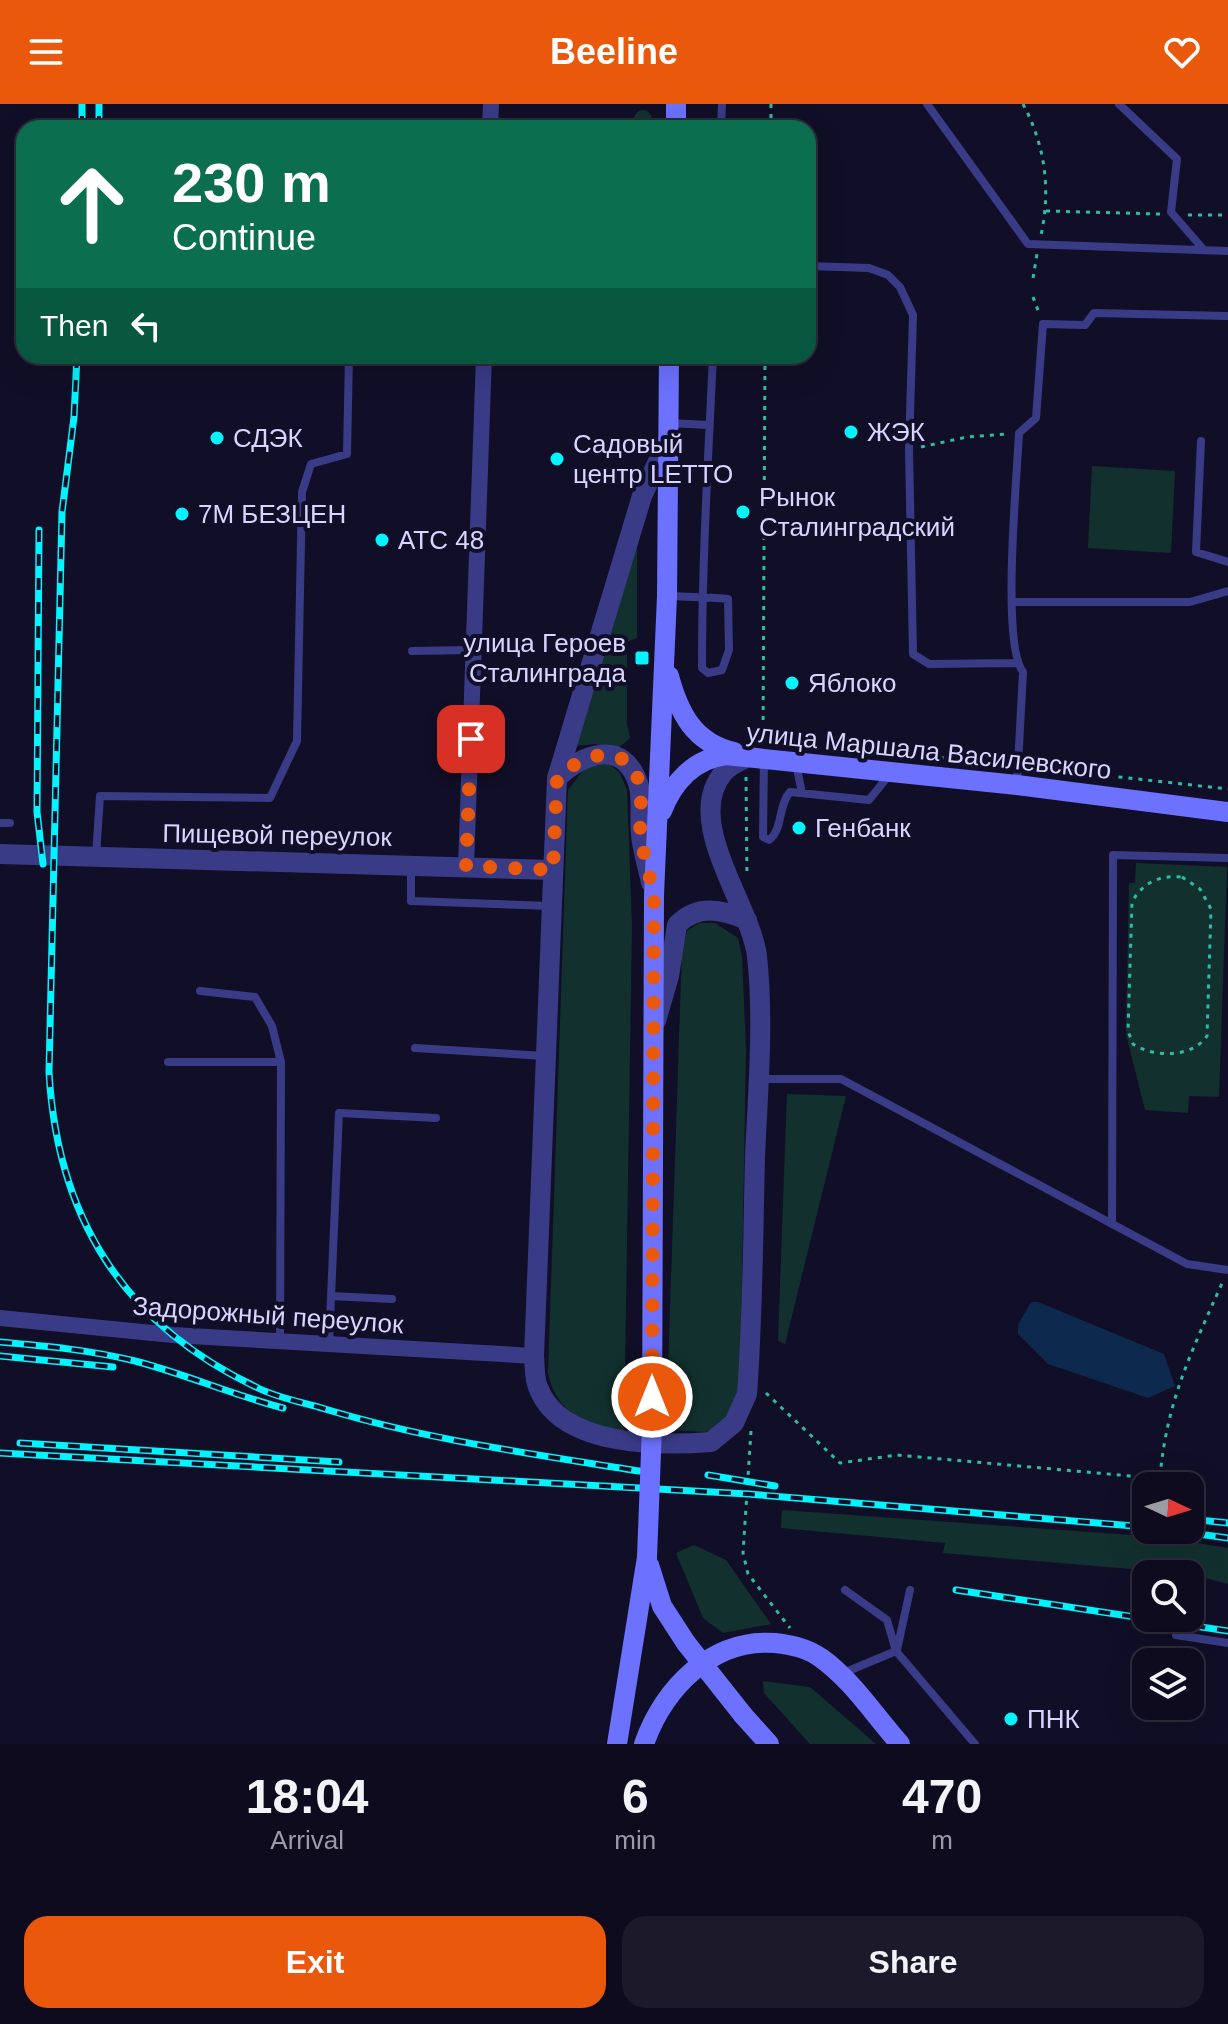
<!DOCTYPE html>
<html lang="en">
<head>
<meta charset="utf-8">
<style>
	:root { --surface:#0d0b1d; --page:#1b192a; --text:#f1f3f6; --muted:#9a9ba4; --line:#2d2b3b; --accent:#ea580c }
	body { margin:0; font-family:Arial,sans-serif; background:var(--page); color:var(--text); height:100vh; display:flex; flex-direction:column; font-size:30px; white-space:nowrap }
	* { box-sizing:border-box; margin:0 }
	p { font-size:26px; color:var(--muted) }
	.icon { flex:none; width:44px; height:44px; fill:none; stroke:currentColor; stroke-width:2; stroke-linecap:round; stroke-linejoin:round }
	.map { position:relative; height:1640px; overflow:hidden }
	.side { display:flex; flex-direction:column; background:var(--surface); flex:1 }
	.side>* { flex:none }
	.banner { position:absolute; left:16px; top:16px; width:800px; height:244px; border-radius:24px; box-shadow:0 8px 32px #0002,0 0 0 2px var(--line); background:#0b6e4f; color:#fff; overflow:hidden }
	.needle { width:52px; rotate:94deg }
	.controls { position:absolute; left:1132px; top:1368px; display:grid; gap:16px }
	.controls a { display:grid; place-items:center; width:72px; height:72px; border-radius:16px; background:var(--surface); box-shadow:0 8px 32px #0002,0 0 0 2px var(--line); font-size:40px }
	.pin { position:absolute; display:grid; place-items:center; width:68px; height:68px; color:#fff; margin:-34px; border-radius:16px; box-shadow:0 4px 12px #0006 }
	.me { position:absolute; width:88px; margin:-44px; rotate:0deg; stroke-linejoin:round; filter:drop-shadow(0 0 6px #0008) }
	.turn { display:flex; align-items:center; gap:28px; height:168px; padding:0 24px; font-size:36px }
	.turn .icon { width:104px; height:104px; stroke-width:2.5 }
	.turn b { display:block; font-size:56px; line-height:68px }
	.then { display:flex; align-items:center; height:76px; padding:0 24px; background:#0003; gap:16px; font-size:30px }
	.eta { display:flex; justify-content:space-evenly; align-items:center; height:136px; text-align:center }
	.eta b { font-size:48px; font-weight:800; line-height:56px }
	.cta { display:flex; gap:16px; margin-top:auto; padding:16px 24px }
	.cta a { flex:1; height:92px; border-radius:24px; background:var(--accent); color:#fff; font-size:32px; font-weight:800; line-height:92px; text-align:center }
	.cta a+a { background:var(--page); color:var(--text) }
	header { display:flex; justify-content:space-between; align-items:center; height:104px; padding:0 24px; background:var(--accent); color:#fff; font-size:36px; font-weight:800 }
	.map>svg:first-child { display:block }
	.green { fill:#12312e }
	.water { fill:#0d294d }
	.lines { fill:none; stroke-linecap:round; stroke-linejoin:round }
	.path { stroke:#2dbbaa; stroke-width:3; stroke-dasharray:4 6; stroke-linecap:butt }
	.service { stroke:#393b87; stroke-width:8 }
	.minor { stroke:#393b87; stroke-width:16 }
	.tertiary { stroke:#393b87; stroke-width:20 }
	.secondary { stroke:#6c71ff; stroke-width:20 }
	.rail-casing { stroke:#01f5ff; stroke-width:7 }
	.rail { stroke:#110f27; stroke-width:4; stroke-dasharray:12; stroke-linecap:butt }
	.secondary-bridge { stroke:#6c71ff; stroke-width:20 }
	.route { stroke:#ea580c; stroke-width:14; stroke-dasharray:0 25.2 }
	.poi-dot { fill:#01f5ff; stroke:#110f27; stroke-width:3 }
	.labels { text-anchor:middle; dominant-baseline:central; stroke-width:8; stroke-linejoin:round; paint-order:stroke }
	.poi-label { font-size:26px; fill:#d7d5ff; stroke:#110f27; text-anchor:start }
	.street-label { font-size:26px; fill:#d7d5ff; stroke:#110f27 }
</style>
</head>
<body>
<header><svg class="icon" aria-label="menu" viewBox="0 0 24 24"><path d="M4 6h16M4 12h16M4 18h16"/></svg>Beeline<svg class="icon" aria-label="heart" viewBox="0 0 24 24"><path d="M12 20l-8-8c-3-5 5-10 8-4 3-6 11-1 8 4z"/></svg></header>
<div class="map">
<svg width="1228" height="1640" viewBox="0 0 1228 1640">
	<rect width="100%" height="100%" fill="#110f27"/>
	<path class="green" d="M634 15a9 9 0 1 1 18 0a9 9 0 1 1-18 0Z
		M 1092,362 L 1175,367 L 1171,449 L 1088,444 Z
		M 637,439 L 637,534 L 627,538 L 627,620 L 630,634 L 616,646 L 595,640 L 574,642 Z
		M 609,660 L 620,669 L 627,686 L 632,822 L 624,1327 C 587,1321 555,1309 548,1268 L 568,686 L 586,663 Z
		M 1136,759 L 1227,763 L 1219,993 L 1189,992 L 1188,1009 L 1145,1006 L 1126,930 L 1129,779 L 1135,779 Z
		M 699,819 L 715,819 L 738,834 L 742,852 L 746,946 L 740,1294 L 720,1323 L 706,1328 L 666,1326 L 682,845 L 687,827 Z
		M 787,990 L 846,992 L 785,1240 L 778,1237 Z
		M 782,1406 L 1160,1433 L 1228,1444 L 1228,1480 L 1190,1470 L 943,1449 L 945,1439 L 781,1424 Z
		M 694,1441 L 726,1456 L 771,1520 L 723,1529 L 703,1514 L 676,1449 Z
		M 763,1577 L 810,1583 L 876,1640 L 810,1640 L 764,1589 Z"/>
	<path class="water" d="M 1031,1198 L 1038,1198 L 1164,1250 L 1175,1282 L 1148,1294 L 1048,1260 L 1018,1230 L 1018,1221 Z"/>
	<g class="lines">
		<path class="path" d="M 1023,0 C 1045,41 1051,85 1041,131
			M 771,24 L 771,0
			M 1046,107 L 1160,110
			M 1188,111 L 1228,111
			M 1033,174 L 1037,150
			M 1033,193 L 1039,209
			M 921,343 L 967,333 L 1008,330
			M 763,636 L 765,252
			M 850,645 L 1006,660
			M 1029,663 L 1228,685
			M 746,673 L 747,773
			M 1182,773 L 1200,785 L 1211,805 L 1207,932 C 1192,954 1154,954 1133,940 L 1128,927 L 1132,798 C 1143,778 1160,771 1182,773 Z
			M 766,1289 L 840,1359 L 897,1351 L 1197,1378
			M 751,1327 L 743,1449 L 748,1470 L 790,1524
			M 1160,1373 C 1167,1295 1192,1247 1223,1177"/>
		<path class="service" d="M 927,0 L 1028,140 L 1228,147
			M 1119,0 L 1177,55 L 1171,108 L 1204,146
			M 721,24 L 722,0
			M 808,162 L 869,164 L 888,171 L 900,183 L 913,211 L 909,345 L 913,550 L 929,560 L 1016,559
			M 668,319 L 709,321
			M 1201,337 L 1196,448 L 1228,458
			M 668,492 C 688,493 708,493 728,495 L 729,546 L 722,566 L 708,569 L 702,564 C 702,460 708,356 713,252
			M 1013,498 L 1190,498 L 1228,487
			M 412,547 L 474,546
			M 764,654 L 763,733 L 769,736 C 783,726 778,701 790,688 L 869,696 L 890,670
			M 796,660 L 802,689
			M 1017,680 L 1023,568 C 1001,539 1017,374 1019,329 L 1036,314 L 1043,220 L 1085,221 L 1094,209 L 1228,212
			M 0,719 L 10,719
			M 96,752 L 100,692 L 270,694 L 297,637 L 302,388 L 311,360 L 347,350 L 349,252
			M 411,761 L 411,797 L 550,802
			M 200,887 L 255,893 L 272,922 L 281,958 L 280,1237
			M 415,944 L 545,952
			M 168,958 L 281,958
			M 759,975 L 841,975 L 1187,1160 L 1228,1166
			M 1112,1120 L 1113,751 L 1228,754
			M 331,1192 L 392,1195
			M 329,1239 L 339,1009 L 436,1014
			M 845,1486 L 887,1516 L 896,1547
			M 1176,1531 L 1228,1539
			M 897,1546 L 910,1486
			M 841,1570 L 896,1547 L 975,1640"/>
		<path class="minor" d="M 490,24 L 491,0
			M 466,762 L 484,252
			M 0,1214 L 173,1231 L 534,1252"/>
		<path class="tertiary" d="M 666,340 L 642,392 L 557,674 L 534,1252 C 535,1262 534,1274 538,1283 C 560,1343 659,1342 711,1338 L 734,1319 L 747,1290 C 753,1211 753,1131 755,1052 C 758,987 764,917 757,852 C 750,799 682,716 724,668 C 730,661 742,656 750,652
			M 557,674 C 583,650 623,634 638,679 C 643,694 639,714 641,730 C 642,746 648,763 651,779
			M 0,750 L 553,766
			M 656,917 L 669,872 L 677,821 C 698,799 723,806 747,816"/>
		<path class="secondary" d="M 676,24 L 676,0
			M 669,572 C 679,609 694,639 734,648
			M 662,707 C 673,678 694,655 726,651 L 1017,681 L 1228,708
			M 652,1323 L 654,791 L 667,492 L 669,252
			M 649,1461 L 662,1502 L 686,1539
			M 743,1611 L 769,1640
			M 617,1640 L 647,1453
			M 644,1640 C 664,1584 712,1534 775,1539 C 792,1541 807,1544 821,1554 C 852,1576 875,1612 900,1640"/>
		<g class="rail-casing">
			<path id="rail" d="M 82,24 L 82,0
				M 99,24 L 99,0
				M 77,252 L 74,313 L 62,408 L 49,968 C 57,1112 123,1220 256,1283 C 277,1294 302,1298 325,1305 C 428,1336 533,1350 639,1367
				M 39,426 L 37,708 L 43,760
				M 0,1238 C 46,1242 90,1246 135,1257 C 185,1270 233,1291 283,1304
				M 0,1252 L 113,1263
				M 20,1339 L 339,1358
				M 0,1349 L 748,1390 L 1146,1423
				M 708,1371 L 775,1382
				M 1190,1415 L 1228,1419
				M 1168,1426 L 1228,1434
				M 956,1486 L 1228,1527"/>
		</g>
		<use href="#rail" class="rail"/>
		<path class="secondary-bridge" d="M 647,1453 L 652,1323
			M 686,1539 L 743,1611"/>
	</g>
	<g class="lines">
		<path class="route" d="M 471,635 L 466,762 L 553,766 L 557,674 C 582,650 628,634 640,682 C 643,697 638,715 641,731 C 643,751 650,772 654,791 L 652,1293"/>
	</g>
	<g class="poi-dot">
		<circle cx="851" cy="328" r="8"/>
		<circle cx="217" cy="334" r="8"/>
		<circle cx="557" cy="355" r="8"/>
		<circle cx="743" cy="408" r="8"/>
		<circle cx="182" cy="410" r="8"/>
		<circle cx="382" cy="436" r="8"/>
		<rect x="634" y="546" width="16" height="16" rx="4"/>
		<circle cx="792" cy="579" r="8"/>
		<circle cx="799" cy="724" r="8"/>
		<circle cx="1011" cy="1615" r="8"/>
	</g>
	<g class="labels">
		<g class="poi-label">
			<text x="867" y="328">ЖЭК</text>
			<text x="233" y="334">СДЭК</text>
			<text x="573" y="340">Садовый<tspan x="573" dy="30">центр LETTO</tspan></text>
			<text x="759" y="393">Рынок<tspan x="759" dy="30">Сталинградский</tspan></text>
			<text x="198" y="410">7М БЕЗЦЕН</text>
			<text x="398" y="436">АТС 48</text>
			<text x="626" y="539" text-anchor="end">улица Героев<tspan x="626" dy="30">Сталинграда</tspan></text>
			<text x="808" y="579">Яблоко</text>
			<text x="815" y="724">Генбанк</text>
			<text x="1027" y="1615">ПНК</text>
		</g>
		<g class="street-label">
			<text transform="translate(929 647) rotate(6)">улица Маршала Василевского</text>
			<text transform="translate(277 731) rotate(1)">Пищевой переулок</text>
			<text transform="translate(268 1211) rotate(4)">Задорожный переулок</text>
		</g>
	</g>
</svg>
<div class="controls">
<a><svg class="needle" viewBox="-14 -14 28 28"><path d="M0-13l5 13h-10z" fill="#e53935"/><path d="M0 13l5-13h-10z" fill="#9a9ba4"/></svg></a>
<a><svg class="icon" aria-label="search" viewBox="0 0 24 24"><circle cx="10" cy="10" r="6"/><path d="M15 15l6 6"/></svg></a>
<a><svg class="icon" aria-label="layers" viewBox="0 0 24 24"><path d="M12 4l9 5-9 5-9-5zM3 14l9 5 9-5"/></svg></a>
</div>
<div class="pin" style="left:471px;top:635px;background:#d93025"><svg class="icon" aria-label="arrive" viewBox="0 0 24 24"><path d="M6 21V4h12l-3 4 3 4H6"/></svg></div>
<svg class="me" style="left:652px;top:1293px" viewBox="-20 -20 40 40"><circle r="17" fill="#ea580c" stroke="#fff" stroke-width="3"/><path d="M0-11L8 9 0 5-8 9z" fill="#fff"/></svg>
<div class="banner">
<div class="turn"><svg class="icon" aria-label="ahead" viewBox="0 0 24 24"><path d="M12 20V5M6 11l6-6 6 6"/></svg><div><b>230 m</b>Continue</div></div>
<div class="then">Then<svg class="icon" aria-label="left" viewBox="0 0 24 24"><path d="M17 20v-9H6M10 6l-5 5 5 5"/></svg></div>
</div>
</div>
<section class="side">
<div class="eta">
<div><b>18:04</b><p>Arrival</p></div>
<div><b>6</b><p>min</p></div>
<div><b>470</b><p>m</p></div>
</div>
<div class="cta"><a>Exit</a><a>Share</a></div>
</section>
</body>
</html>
